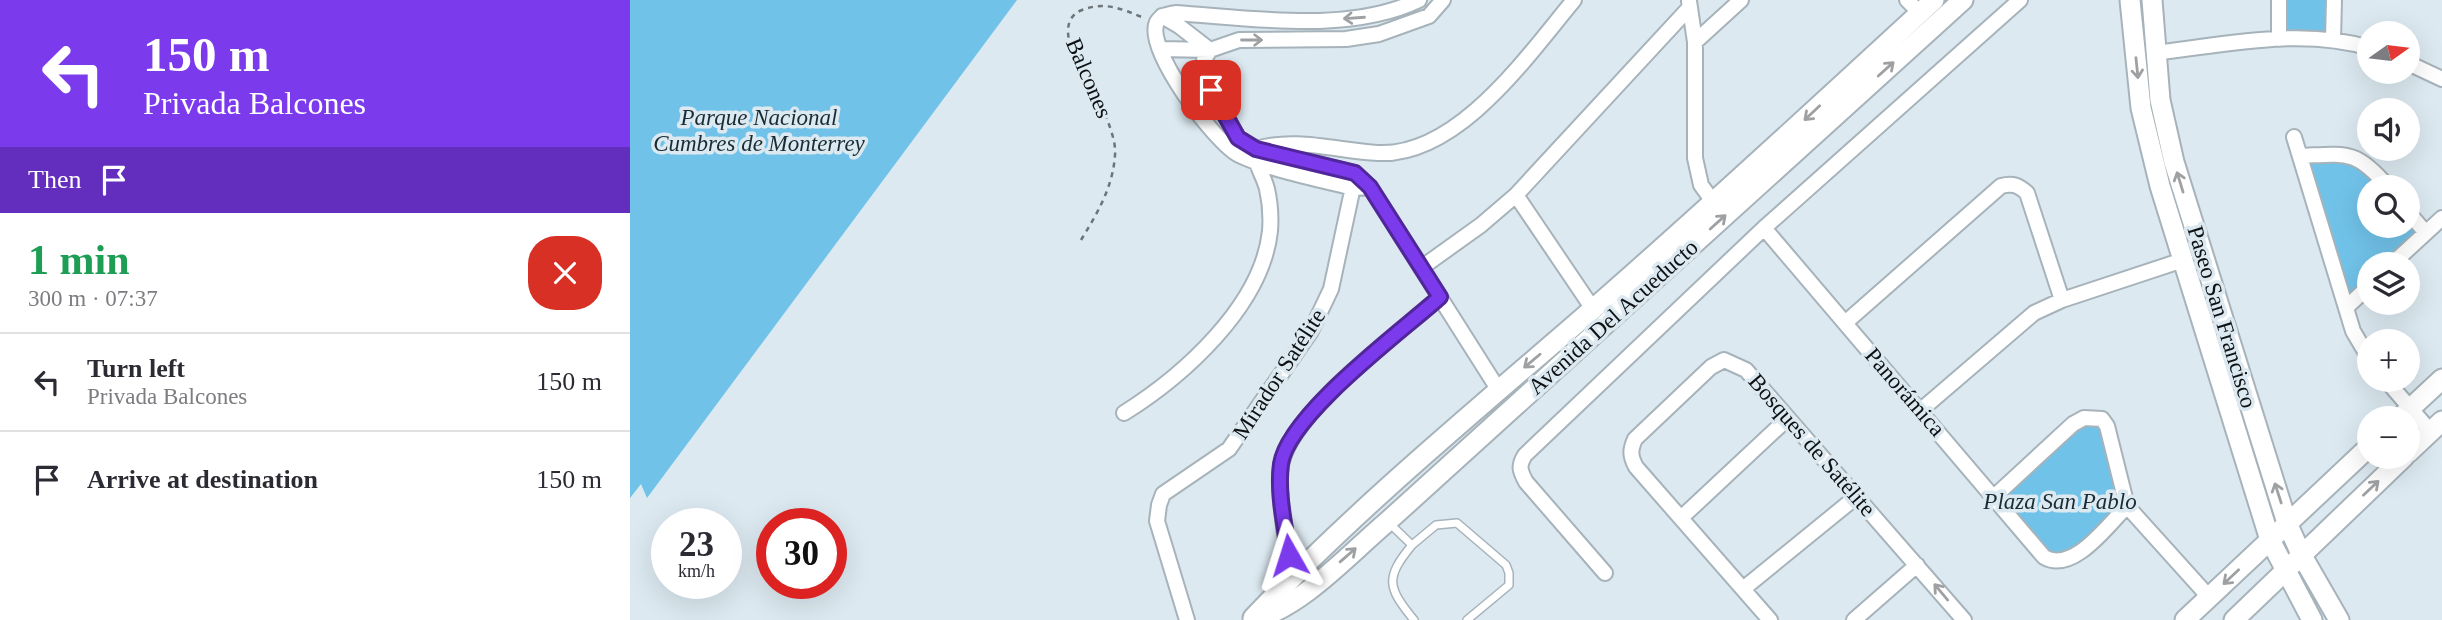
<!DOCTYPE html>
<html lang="en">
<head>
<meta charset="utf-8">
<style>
	:root { --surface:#fff; --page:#f2f2f3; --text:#2b2b33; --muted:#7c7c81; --line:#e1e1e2 }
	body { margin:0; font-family:"Times New Roman",serif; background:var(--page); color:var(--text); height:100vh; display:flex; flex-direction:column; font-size:26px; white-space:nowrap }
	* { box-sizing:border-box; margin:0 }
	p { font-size:23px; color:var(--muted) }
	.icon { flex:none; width:38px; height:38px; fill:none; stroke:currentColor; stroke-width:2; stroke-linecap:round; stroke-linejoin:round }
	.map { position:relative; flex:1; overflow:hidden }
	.details { display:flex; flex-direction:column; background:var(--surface); width:630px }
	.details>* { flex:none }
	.hud { background:#7c3aed; color:#fff; overflow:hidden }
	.needle { width:46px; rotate:76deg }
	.fabs { position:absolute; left:1727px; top:21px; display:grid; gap:14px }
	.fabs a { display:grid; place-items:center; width:63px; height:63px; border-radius:50%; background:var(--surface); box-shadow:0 7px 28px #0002; font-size:35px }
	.speed { position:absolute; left:21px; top:508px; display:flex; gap:14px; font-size:35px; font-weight:700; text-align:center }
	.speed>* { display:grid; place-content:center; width:91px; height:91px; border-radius:50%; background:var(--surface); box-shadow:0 7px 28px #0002; line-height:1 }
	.speed small { font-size:18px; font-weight:400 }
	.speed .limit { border:10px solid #d22; background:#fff; color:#111 }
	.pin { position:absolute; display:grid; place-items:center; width:60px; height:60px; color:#fff; margin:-30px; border-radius:14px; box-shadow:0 4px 10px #0006 }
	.me { position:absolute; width:77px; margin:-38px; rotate:354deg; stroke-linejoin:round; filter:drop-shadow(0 0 5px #0008) }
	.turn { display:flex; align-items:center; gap:24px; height:147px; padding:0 28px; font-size:32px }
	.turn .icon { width:91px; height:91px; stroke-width:2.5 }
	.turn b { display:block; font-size:49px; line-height:60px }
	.then { display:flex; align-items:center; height:66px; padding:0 28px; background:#0003; gap:14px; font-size:26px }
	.round { display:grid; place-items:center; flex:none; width:74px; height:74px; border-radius:28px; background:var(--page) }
	.headline { display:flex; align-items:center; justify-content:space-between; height:119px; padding:0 28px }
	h1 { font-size:42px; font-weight:800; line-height:52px; color:#1e9e55 }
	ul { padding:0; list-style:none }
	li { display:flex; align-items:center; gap:21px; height:98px; padding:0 28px; border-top:2px solid var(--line) }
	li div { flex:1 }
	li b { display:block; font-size:26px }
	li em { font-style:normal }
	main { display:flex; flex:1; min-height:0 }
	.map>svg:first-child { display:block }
	.green { fill:#71c2e9 }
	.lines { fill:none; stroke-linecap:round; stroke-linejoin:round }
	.lane-casing { stroke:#a7b3ba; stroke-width:10 }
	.street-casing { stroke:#a7b3ba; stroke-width:18 }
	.secondary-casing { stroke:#a7b3ba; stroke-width:23 }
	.path { stroke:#6d757a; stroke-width:2.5; stroke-dasharray:5 5; stroke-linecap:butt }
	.lane { stroke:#fff; stroke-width:7 }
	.street { stroke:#fff; stroke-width:14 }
	.secondary { stroke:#fff; stroke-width:19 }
	.oneway { stroke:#9ea0a1 }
	.route-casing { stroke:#51269a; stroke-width:18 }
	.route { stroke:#7c3aed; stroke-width:12 }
	.labels { text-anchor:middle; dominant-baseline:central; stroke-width:7; stroke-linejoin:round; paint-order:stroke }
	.street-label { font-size:23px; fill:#0d1114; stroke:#dce9f0 }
	.park-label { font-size:23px; font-style:italic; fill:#192c35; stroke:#dce9f0 }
</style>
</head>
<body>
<main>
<section class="details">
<div class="hud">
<div class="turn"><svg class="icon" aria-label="left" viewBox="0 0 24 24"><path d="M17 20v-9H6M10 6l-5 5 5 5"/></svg><div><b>150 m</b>Privada Balcones</div></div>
<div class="then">Then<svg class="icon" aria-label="arrive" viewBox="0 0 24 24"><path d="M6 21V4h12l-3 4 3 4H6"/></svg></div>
</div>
<div class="headline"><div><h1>1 min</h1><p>300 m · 07:37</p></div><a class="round" style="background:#d93025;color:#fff"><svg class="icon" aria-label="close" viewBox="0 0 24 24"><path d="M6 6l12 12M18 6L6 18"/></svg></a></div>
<ul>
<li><svg class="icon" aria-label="left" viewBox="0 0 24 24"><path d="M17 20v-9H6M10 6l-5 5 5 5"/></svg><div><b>Turn left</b><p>Privada Balcones</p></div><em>150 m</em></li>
<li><svg class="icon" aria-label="arrive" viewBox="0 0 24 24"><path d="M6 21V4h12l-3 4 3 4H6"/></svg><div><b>Arrive at destination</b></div><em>150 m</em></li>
</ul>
</section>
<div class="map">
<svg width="1812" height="620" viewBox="0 0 1812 620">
	<rect width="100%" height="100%" fill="#dce9f0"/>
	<path class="green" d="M 0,0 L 387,0 L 17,498 L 11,484 L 0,498 Z
		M 1651,0 L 1704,0 L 1703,40 L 1649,39 Z
		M 1670,156 L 1741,167 L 1758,187 L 1740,187 L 1740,226 L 1778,226 L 1778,212 L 1796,233 L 1762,264 L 1740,264 L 1739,285 L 1718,306 Z
		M 1472,419 L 1487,503 L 1454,549 L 1414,557 L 1365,496 L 1443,424 Z"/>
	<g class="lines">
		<g class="lane-casing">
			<path id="lane" d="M 758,522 L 782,545 L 806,525 L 827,523 L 876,565 L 879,573 L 879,585 L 837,620
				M 782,545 C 755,578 757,587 784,620"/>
		</g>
		<g class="street-casing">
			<path id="street" d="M 1277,0 L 1290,13
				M 1649,0 L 1649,39
				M 1059,1 L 1065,42 L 1065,158 L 1071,185 L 1084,203
				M 532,16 L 549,26 L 580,50 L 574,60 L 576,73 L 581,90 L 608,138 L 626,149 L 725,173 L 740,187 L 868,389
				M 1703,40 L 1704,0
				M 1065,42 L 1111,0
				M 531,49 L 580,50 L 609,40 L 716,39 L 749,34 L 799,16 L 813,0
				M 1524,53 C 1594,45 1671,27 1740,48
				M 1778,63 L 1812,79
				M 1664,137 L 1723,331 L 1740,360
				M 1670,156 C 1716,154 1726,149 1758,187
				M 740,187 L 723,188 C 689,179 640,170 609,155 C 585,143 514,48 527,22 C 531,15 539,14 546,13 C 621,18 719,34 789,0
				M 886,195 L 963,309
				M 1778,212 L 1796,233
				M 1134,228 L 1414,557 C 1443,574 1478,525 1497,506
				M 1762,264 L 1812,218
				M 791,268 L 851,225 L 886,195 L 1060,7
				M 1718,306 L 1740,285
				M 1215,323 L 1371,186 C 1383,183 1388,185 1397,193 L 1432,300
				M 1756,380 L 1801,432
				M 1291,410 L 1404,313 L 1432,300 L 1553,260
				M 494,413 C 553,376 632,306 640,231 C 641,218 640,202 637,189 C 633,173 624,165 626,149 C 666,137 708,151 748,153 C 828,157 898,55 944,0
				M 1365,496 L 1443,424 L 1454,418 L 1472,419 L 1477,426 L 1497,506 L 1579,597
				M 1051,518 L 1157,419
				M 975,573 L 896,482 C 890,471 888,466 895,455 L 1134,228 L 1390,0
				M 661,577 C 658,548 645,487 652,461 C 666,408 768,334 810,297
				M 1113,589 L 1226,497
				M 557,620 L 527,521 L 529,505 L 533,494 L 599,449 L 681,331 L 701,289 L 724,182
				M 1140,620 L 1006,467 C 1000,456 1000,450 1005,439 L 1081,367 L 1094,360 L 1116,370 L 1334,620
				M 1224,620 L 1287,565"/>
		</g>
		<g class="secondary-casing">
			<path id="secondary" d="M 1500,0 L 1511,108 L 1530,186 L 1640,540 L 1682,620
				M 1522,0 L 1530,100 L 1544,162 L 1657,523 L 1671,554 L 1709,620
				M 1770,418 L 1812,379
				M 1778,453 L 1812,421
				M 623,618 C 728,507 848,409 963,309 C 1079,208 1191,104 1304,0
				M 623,620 C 673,606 718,555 757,522 L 1333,0
				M 1555,620 L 1740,446
				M 1604,620 L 1774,457"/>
		</g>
		<path class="path" d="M 451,240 C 467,214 483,187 485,155 C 486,143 481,130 477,119 C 467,96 413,25 452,10 C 475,1 492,9 514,18"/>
		<use href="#lane" class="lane"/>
		<use href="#street" class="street"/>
		<use href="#secondary" class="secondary"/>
	</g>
	<defs><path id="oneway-shaft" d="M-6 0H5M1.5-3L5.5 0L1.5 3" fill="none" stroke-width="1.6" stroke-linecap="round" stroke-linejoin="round" transform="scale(1.75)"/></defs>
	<g class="oneway">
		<use href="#oneway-shaft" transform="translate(724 18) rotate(176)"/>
		<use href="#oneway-shaft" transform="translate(622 40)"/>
		<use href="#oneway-shaft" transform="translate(1507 68) rotate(84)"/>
		<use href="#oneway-shaft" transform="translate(1256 69) rotate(-42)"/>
		<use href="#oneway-shaft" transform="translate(1182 113) rotate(137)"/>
		<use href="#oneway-shaft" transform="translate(1550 182) rotate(-107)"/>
		<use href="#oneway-shaft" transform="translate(1088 222) rotate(-42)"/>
		<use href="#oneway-shaft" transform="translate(902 361) rotate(140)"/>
		<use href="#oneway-shaft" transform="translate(1741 488) rotate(-43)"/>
		<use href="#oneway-shaft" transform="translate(1648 493) rotate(-108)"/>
		<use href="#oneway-shaft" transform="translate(718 555) rotate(-41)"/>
		<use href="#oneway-shaft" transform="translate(1601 577) rotate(137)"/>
		<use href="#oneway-shaft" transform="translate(1311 592) rotate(-130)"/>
	</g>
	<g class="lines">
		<g class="route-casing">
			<path id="route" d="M 581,90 L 608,138 L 626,149 L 725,173 L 740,187 L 810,297 C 772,331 658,415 651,464 C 647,493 655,526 659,555"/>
		</g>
		<use href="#route" class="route"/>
	</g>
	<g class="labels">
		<g class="street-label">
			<text transform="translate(459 78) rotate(67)">Balcones</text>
			<text transform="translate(983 317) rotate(-42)">Avenida Del Acueducto</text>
			<text transform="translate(1592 317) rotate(73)">Paseo San Francisco</text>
			<text transform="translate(649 374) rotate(-57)">Mirador Satélite</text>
			<text transform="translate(1275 392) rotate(49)">Panorámica</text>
			<text transform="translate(1182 445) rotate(49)">Bosques de Satélite</text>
		</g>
		<g class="park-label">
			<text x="129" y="117">Parque Nacional<tspan x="129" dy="26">Cumbres de Monterrey</tspan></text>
			<text x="1430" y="501">Plaza San Pablo</text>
		</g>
	</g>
</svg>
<div class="fabs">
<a><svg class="needle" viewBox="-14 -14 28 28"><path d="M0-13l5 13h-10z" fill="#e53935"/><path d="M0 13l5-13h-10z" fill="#7c7c81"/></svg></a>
<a><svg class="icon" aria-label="sound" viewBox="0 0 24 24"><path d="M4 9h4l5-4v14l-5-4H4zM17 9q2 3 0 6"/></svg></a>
<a><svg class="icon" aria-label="search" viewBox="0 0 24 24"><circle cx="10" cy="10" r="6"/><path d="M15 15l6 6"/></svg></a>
<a><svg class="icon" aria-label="layers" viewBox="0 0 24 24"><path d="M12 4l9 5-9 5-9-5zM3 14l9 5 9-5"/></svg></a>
<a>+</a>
<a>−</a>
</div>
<div class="speed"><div>23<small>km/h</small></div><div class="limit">30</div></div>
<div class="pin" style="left:581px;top:90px;background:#d93025"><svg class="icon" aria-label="arrive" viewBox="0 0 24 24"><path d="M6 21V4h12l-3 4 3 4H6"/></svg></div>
<svg class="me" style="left:659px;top:555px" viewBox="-20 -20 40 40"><path d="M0-17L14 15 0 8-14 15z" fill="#7c3aed" stroke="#fff" stroke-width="4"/></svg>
</div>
</main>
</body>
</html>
